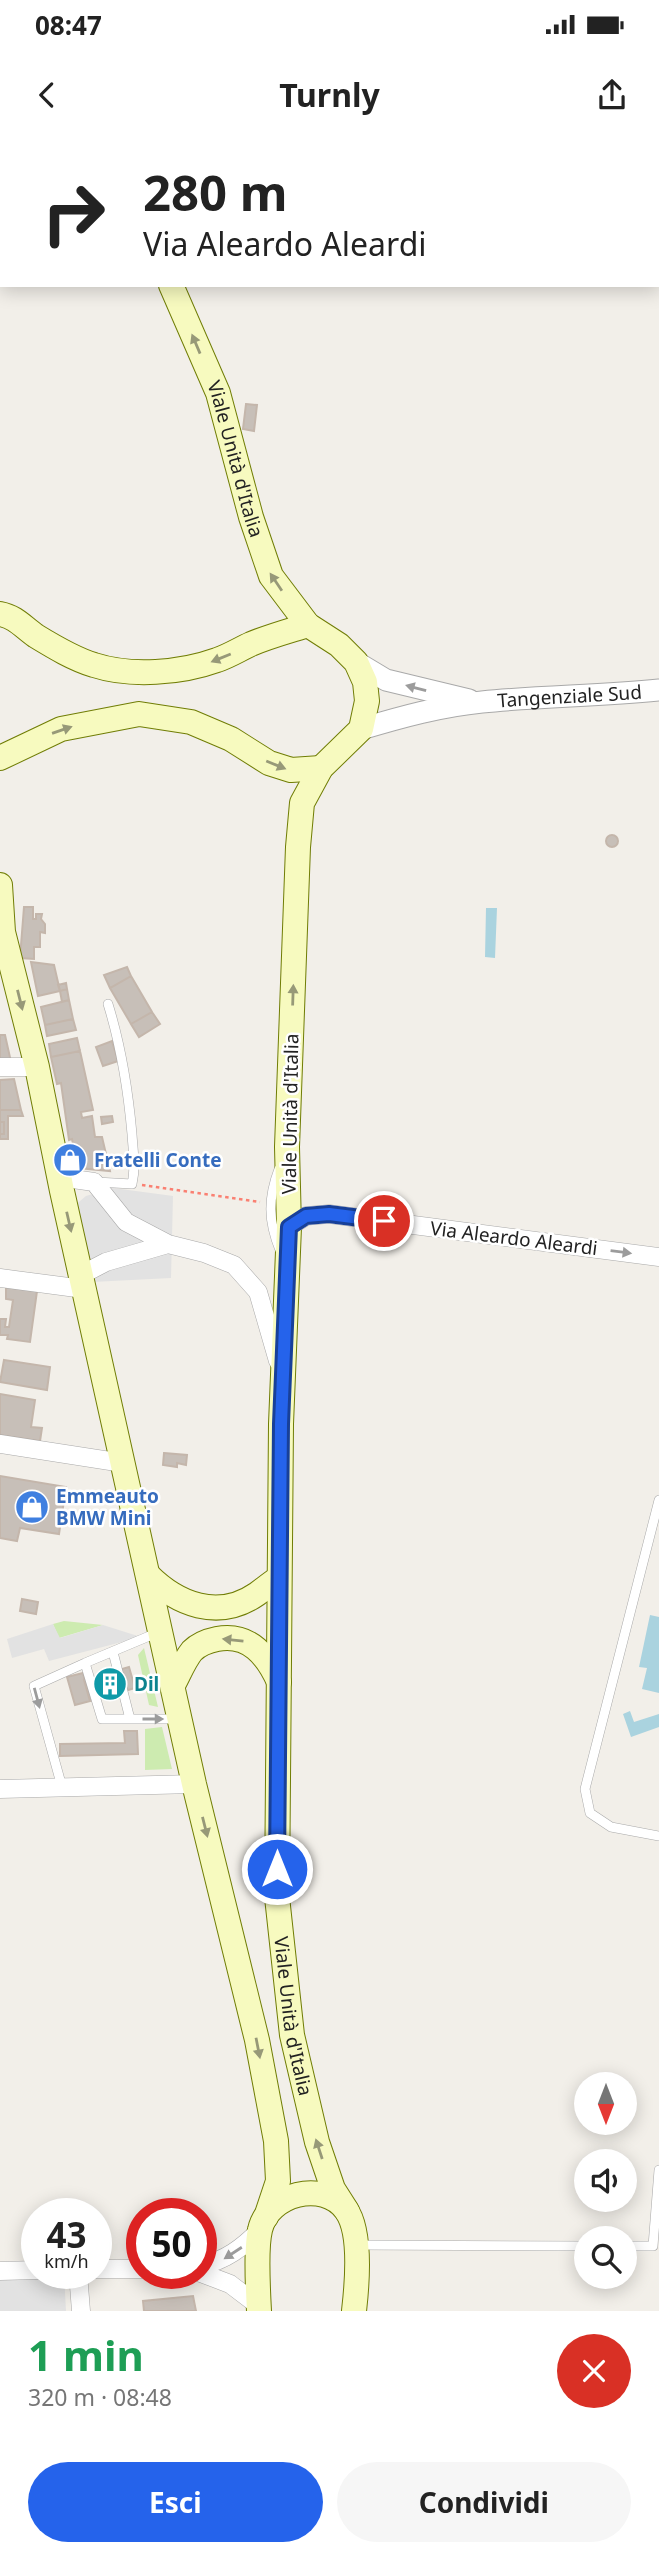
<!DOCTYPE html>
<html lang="it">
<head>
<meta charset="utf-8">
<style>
	:root { --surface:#fff; --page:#f6f6f6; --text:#222; --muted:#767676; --accent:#2563eb }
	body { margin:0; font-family:"Noto Sans",sans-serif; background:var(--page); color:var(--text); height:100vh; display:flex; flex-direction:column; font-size:26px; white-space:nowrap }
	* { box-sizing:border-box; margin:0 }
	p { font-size:23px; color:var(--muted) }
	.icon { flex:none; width:38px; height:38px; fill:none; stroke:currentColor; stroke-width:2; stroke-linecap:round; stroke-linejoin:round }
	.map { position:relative; height:2171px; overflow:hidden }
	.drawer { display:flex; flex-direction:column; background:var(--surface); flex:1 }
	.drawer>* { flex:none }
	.banner { position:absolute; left:0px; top:0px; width:660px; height:147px; box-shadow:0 4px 18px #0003; background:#fff; color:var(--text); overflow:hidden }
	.needle { width:46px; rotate:180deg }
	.buttons { position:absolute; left:574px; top:1932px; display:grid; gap:14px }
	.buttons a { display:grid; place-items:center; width:63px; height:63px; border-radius:50%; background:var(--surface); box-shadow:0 4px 18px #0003; font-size:35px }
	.speed { position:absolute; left:21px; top:2058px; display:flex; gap:14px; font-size:35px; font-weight:700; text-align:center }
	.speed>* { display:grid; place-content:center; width:91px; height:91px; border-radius:50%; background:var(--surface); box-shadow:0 4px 18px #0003; line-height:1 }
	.speed small { font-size:18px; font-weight:400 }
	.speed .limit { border:10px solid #d22; background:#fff; color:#111 }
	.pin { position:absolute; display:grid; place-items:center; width:60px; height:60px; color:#fff; margin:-30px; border:4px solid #fff; border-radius:50%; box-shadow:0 2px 7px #0007 }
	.me { position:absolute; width:77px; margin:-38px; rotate:0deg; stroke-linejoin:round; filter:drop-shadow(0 0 5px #0008) }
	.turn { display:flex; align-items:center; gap:24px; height:147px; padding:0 28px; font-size:32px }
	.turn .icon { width:91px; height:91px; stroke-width:2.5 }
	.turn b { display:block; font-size:49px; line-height:60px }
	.round { display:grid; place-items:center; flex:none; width:74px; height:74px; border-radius:37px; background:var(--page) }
	.overview { display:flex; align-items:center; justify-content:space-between; height:119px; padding:0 28px }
	h1 { font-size:42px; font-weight:700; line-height:52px; color:#1e9e55 }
	.cta { display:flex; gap:14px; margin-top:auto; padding:14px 28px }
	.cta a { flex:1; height:80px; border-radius:42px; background:var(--accent); color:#fff; font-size:28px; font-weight:700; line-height:80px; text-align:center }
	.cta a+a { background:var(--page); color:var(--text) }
	.status { display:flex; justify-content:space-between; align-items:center; height:49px; padding:0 35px; background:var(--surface); direction:ltr }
	.status svg { height:19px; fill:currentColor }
	header { display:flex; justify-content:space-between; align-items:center; height:91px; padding:0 28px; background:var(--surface); font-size:32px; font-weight:700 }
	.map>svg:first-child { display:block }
	.grass { fill:#cdebb0 }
	.parking { fill:#e2e2e2 }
	.water { fill:#aad3df }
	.building { fill:#c7bfb8; stroke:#c4b6ab; stroke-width:2 }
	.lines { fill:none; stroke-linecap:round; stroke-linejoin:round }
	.service-casing { stroke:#a9a9a9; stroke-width:10 }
	.minor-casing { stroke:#a9a9a9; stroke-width:19 }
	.tertiary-casing { stroke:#a9a9a9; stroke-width:23 }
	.secondary-casing { stroke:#707d05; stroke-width:26 }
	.path { stroke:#fa8072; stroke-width:2.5; stroke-dasharray:3.5 3.5; stroke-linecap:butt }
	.service { stroke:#fff; stroke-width:9 }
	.minor { stroke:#fff; stroke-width:18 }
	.tertiary { stroke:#fff; stroke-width:21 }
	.secondary { stroke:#f7fabf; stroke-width:24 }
	.oneway { fill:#979978 }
	.oneway2 { fill:#9c9c9c }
	.route-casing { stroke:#184099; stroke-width:18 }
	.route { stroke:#2563eb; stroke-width:12 }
	.labels { text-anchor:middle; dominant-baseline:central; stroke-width:5; stroke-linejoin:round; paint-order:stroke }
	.street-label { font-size:19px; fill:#222; stroke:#fff }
	.shop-label { font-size:19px; font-weight:bold; fill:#366cbe; stroke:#fff; text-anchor:start }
	.culture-label { font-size:19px; font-weight:bold; fill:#0d838f; stroke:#fff; text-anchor:start }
</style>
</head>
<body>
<div class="status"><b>08:47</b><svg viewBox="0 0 49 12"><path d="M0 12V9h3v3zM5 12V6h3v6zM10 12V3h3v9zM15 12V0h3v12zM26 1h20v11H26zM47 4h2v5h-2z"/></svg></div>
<header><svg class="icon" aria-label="back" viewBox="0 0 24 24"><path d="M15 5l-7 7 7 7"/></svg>Turnly<svg class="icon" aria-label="share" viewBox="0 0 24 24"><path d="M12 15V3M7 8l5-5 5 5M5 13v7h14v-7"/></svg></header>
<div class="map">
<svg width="659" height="2171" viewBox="0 0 659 2171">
	<rect width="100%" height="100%" fill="#f2efe9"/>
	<path class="grass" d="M 64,1481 L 103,1485 L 59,1498 L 53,1484 Z
		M 144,1508 L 158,1567 L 149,1565 L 138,1515 Z
		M 162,1587 L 172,1629 L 145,1630 L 145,1589 Z"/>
	<path class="parking" d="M 113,1048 L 173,1056 L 171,1138 L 92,1142 L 73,1067 L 86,1056 Z
		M 53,1484 L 60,1498 L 103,1485 L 141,1497 L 49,1521 L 44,1509 L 12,1518 L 7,1499 Z
		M 0,2131 L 64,2133 L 66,2171 L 0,2171 Z"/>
	<path class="water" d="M 486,768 L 497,768 L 495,818 L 485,817 Z
		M 650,1475 L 659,1477 L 659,1553 L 642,1549 L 647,1528 L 639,1527 Z
		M 630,1571 L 634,1582 L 659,1574 L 659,1587 L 631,1597 L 623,1574 Z"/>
	<path class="building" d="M 246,264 L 257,265 L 254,291 L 243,289 Z
		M606 701a6 6 0 1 1 12 0a6 6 0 1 1-12 0Z
		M 24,767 L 33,767 L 33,779 L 36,779 L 36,774 L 42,774 L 41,779 L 45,784 L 45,793 L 40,792 L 40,807 L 34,807 L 34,819 L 20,818 Z
		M 31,822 L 54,825 L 60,851 L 38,856 Z
		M 127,827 L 131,836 L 110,848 L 104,835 Z
		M 131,836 L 152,872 L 131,884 L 110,848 Z
		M 66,843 L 67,849 L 60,851 L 58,845 Z
		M 67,849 L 69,860 L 62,862 L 60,851 Z
		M 69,860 L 73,879 L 45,885 L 41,867 Z
		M 152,872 L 160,884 L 139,897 L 131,884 Z
		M 73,879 L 76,890 L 47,896 L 45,885 Z
		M 0,895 L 5,895 L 11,922 L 0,922 Z
		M 77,898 L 80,911 L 51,917 L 49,904 Z
		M 112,901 L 118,921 L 103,926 L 96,907 Z
		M 80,911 L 93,970 L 81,972 L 82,978 L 92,976 L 95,997 L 102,997 L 110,1031 L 78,1028 L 72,999 L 69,1000 L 61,943 L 57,944 L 51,917 Z
		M 14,939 L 21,970 L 0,970 L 0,940 Z
		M 0,970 L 21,970 L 23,976 L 8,976 L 8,999 L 0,999 L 0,994 L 4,994 L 4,982 L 0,982 Z
		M 112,976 L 113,982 L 102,984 L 101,977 Z
		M 0,982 L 4,982 L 4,994 L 0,994 Z
		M 6,1147 L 37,1151 L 30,1202 L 7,1199 L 8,1195 L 0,1195 L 0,1179 L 6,1179 L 5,1187 L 9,1187 L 13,1160 L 6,1159 Z
		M 4,1220 L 50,1227 L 47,1250 L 0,1242 Z
		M 0,1254 L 35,1260 L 31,1287 L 42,1288 L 40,1301 L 0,1295 Z
		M 164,1313 L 187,1315 L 186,1325 L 177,1323 L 177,1327 L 163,1325 Z
		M 0,1336 L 66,1347 L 59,1394 L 20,1388 L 17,1401 L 0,1398 Z
		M 22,1459 L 38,1462 L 36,1474 L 20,1471 Z
		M 129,1527 L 135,1548 L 90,1561 L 84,1540 Z
		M 83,1533 L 90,1561 L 75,1565 L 67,1537 Z
		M 124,1591 L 137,1591 L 138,1614 L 60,1616 L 60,1604 L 125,1603 Z
		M 193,2156 L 196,2171 L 144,2171 L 143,2161 Z"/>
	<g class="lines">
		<g class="service-casing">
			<path id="service" d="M 279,1029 C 268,1058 268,1081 280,1110
				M 96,1042 L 132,1044 C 136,1027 133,1011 132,994 C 128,949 121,906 108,864
				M 659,1360 L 585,1649 L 590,1673 L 611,1687 L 659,1696
				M 159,1492 L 85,1523 L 102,1579 L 178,1579
				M 113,1512 L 130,1579
				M 62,1647 L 34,1546 L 85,1523
				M 357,2105 L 586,2106
				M 625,2106 L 653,2106 L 659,2030"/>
		</g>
		<g class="minor-casing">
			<path id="minor" d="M 0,927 L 37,927
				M 59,1037 L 94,1042 L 126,1082 L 168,1104 L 204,1113 L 234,1125 L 258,1152 L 278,1221
				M 289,1087 L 306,1076 L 329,1074 L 659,1117
				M 81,1135 L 106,1122 L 168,1104
				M 0,1138 L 84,1149
				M 0,1304 L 123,1323
				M 0,1649 L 194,1644
				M 201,2126 C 226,2120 242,2108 260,2090
				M 96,2129 L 142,2129
				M 0,2131 L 37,2130
				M 78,2133 L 81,2171
				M 201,2133 L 230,2144 L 259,2166"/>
		</g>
		<g class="tertiary-casing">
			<g id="tertiary">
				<path d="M 356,522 L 386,540 L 469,560"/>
				<path id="s1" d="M 361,589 C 401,577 441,566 482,562 C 541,556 600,556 659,550"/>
			</g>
		</g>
		<g class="secondary-casing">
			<g id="secondary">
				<path d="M 109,2 L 110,0"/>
				<path d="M 0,13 L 2,14"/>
				<path id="s2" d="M 171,145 L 218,253 L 251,377 L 271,436 L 308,485 L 339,505 L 356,522 L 365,542 L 367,561 L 361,589 L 321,628 L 302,663 L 298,707 L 287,1007 L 289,1087 L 281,1284 L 277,1757 L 292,1895 L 317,2002 L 333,2049 L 347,2071"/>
				<path d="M 0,474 C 16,477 23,487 36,496 C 54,507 74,519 94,525 C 131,537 181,533 217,520 C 229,516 240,509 251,504 C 270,496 289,491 308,485"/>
				<path d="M 0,618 L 61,589 L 139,574 L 191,582 L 231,599 L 269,623 L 291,630 L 321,628"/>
				<path d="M 0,745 L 3,792 L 37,927 L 62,1051 L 194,1644 L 257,1900 L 276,2001 L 278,2041 L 266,2077"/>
				<path d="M 148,1435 C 177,1464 218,1481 257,1454 C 264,1449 271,1443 279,1438"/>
				<path d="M 173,1545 C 179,1534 184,1521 192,1511 C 199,1504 207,1501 217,1499 C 249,1493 267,1515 279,1542"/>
				<path d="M 259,2171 C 258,2153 256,2106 260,2090 C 268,2054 323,2039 346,2070 C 362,2092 357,2145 354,2171"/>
			</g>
		</g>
		<path class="path" d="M 142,1045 L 260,1062"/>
		<use href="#service" class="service"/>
		<use href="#minor" class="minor"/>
		<use href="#tertiary" class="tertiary"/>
		<use href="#secondary" class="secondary"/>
	</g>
	<defs><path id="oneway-solid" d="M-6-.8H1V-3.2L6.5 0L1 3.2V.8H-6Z" transform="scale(1.75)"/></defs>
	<g class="oneway">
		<use href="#oneway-solid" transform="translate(196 204) rotate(-113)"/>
		<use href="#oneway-solid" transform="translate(276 442) rotate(-124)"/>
		<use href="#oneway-solid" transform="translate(221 518) rotate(158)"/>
		<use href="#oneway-solid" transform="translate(62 590) rotate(-19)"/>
		<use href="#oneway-solid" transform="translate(276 625) rotate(22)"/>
		<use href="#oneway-solid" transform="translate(293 855) rotate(-88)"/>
		<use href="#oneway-solid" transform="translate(20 860) rotate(76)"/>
		<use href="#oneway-solid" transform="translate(69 1082) rotate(77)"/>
		<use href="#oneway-solid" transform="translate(233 1500) rotate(-174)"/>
		<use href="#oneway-solid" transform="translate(205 1687) rotate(76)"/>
		<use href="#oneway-solid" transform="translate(258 1908) rotate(79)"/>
		<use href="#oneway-solid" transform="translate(319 2009) rotate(-108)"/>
	</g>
	<g class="oneway2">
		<use href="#oneway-solid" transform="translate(416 548) rotate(-165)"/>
		<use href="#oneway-solid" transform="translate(621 1112) rotate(7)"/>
		<use href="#oneway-solid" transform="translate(37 1558) rotate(75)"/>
		<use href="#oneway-solid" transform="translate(153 1579)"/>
		<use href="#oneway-solid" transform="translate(233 2113) rotate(147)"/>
	</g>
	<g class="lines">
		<g class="route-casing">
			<path id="route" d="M 277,1729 L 281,1284 L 289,1087 L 306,1076 L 329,1074 L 384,1081"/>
		</g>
		<use href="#route" class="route"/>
	</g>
	<defs>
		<g id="shop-disc" transform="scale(1.75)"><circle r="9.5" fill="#3f7fe0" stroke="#fff"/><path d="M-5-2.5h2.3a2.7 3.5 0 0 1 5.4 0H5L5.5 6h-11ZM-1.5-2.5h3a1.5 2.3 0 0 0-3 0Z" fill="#fff"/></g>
		<g id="building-disc" transform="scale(1.75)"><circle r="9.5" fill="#0f9aa8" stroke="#fff"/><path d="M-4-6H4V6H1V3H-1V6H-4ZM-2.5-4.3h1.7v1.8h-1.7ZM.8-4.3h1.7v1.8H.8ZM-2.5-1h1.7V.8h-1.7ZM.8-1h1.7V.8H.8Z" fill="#fff"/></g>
	</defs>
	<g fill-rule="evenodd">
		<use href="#shop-disc" x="70" y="1020"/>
		<use href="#shop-disc" x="32" y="1367"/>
		<use href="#building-disc" x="110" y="1544"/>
	</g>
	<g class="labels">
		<g class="street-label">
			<text stroke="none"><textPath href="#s2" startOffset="186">Viale Unità d'Italia</textPath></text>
			<text stroke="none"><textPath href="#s1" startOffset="212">Tangenziale Sud</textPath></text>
			<text transform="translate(290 974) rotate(-89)">Viale Unità d'Italia</text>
			<text transform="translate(514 1098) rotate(7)">Via Aleardo Aleardi</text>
			<text stroke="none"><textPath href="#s2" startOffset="1811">Viale Unità d'Italia</textPath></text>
		</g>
		<g class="shop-label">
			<text x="94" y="1020">Fratelli Conte</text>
			<text x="56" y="1356">Emmeauto<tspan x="56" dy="22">BMW Mini</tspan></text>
		</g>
		<g class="culture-label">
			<text x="134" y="1544">Dil</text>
		</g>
	</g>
</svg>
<div class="buttons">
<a><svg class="needle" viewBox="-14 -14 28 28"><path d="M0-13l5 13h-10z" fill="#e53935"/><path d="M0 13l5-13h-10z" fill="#767676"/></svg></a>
<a><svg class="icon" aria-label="sound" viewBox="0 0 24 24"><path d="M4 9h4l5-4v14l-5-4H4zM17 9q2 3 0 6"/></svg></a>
<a><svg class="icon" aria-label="search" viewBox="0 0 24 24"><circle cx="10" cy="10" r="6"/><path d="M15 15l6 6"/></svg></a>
</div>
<div class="speed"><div>43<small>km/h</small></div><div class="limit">50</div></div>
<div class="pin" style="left:384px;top:1081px;background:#d93025"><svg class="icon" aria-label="arrive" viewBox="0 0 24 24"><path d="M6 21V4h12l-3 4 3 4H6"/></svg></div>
<svg class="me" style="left:277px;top:1729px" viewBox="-20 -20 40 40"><circle r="17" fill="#2563eb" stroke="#fff" stroke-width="3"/><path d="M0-11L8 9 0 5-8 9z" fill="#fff"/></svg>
<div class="banner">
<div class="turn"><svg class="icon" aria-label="right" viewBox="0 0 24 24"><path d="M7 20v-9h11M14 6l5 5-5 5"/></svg><div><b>280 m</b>Via Aleardo Aleardi</div></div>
</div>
</div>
<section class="drawer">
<div class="overview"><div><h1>1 min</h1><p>320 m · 08:48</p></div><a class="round" style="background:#d93025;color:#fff"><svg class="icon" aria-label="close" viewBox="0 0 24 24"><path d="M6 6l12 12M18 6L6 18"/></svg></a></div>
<div class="cta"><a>Esci</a><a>Condividi</a></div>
</section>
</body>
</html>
